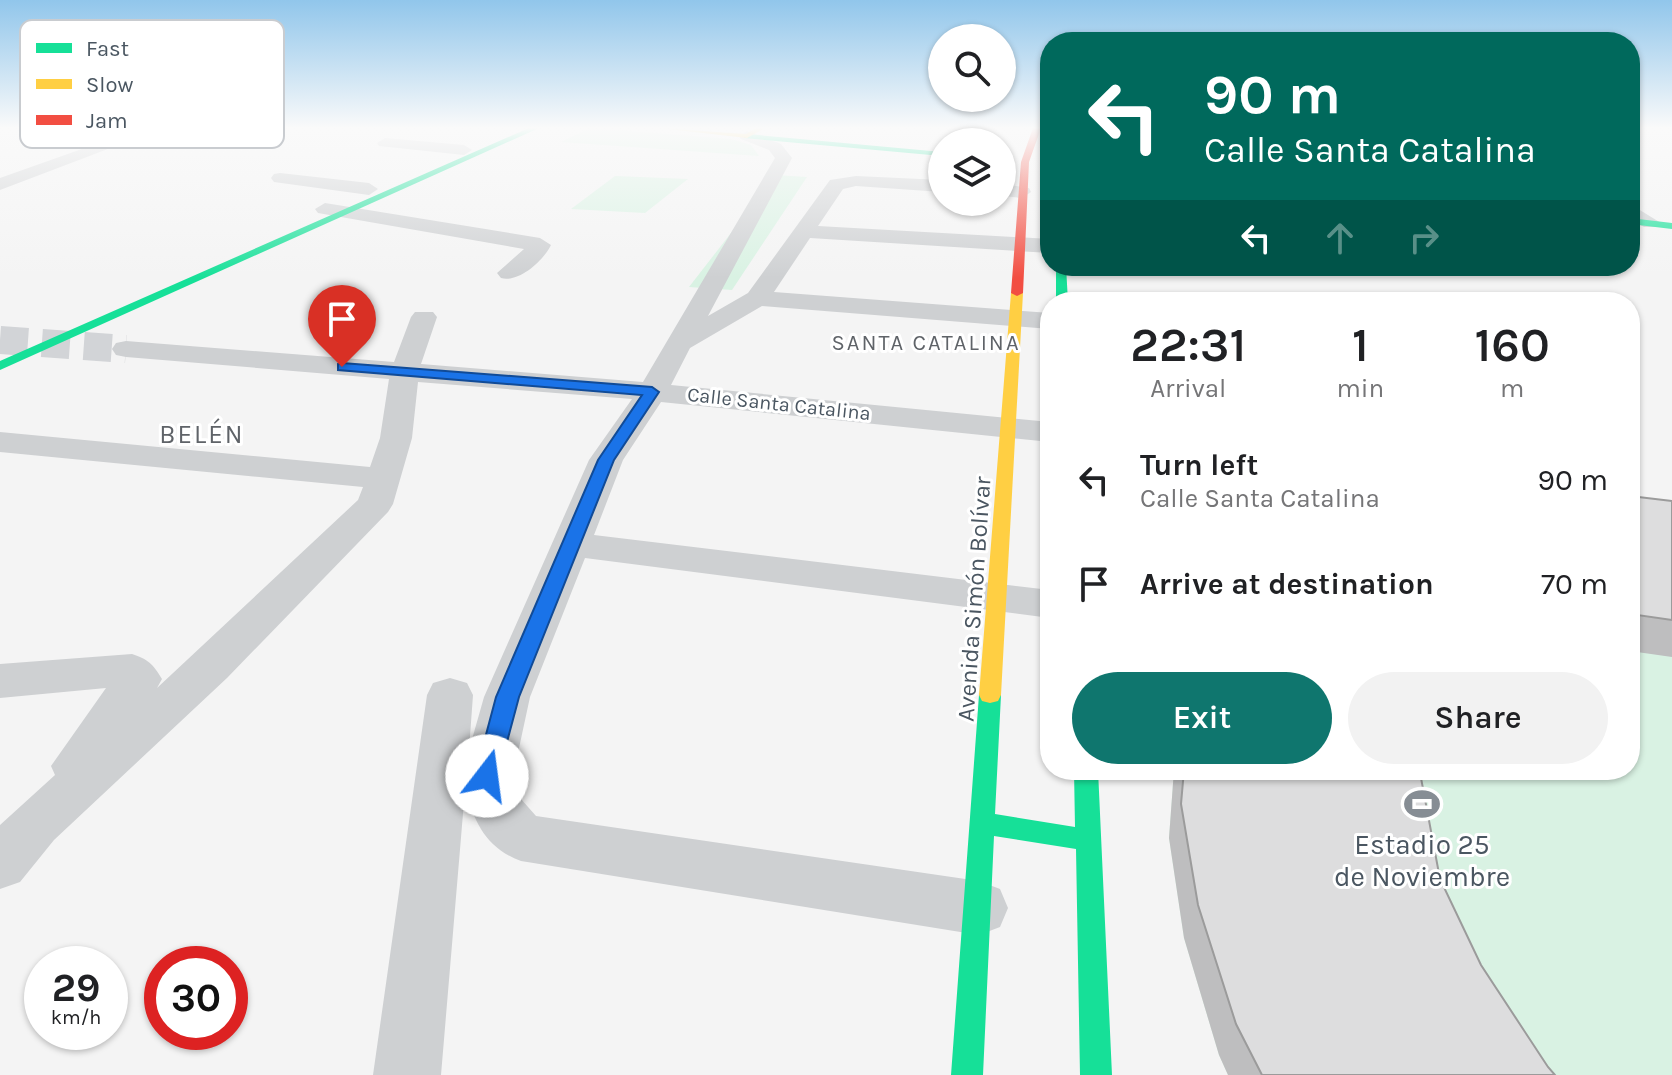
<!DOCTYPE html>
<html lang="en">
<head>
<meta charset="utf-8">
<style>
	:root { --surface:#fff; --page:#f2f2f2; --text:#202124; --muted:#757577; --accent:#0f766e }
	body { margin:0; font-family:Karla,sans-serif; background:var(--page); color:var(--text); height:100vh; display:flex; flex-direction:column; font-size:30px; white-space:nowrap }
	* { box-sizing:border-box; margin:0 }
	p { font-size:26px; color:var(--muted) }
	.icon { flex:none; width:44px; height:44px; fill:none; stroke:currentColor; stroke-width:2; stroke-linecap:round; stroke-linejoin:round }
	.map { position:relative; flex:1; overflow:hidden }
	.panel { position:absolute; left:1040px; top:292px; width:600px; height:488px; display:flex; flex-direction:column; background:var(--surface); border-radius:32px; box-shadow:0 2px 6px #0004 }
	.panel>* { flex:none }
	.banner { position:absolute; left:1040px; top:32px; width:600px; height:244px; border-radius:32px; box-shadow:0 2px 6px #0004; background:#00695c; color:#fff; overflow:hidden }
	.fabs { position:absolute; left:928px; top:24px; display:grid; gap:16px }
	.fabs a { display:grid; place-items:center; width:88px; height:88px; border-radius:50%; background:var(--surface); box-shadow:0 2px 6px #0004; font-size:40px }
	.speed { position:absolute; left:24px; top:946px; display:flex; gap:16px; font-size:40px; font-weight:700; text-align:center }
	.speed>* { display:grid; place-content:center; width:104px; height:104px; border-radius:50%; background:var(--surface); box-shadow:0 2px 6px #0004; line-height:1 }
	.speed small { font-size:20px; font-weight:400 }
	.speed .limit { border:12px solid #d22; background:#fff; color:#111 }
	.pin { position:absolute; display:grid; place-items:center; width:68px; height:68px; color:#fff; margin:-82px -34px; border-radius:50% 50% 50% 0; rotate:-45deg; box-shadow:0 0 8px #0007 }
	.pin .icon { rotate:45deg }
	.me { position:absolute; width:88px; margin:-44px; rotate:15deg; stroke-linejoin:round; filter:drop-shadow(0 0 6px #0008) }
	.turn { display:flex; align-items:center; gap:28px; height:168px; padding:0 32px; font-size:36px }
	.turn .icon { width:104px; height:104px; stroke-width:2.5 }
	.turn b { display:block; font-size:56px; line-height:68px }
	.lanes { display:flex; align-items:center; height:76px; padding:0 32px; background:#0003; justify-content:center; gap:40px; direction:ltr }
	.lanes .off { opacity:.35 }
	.eta { display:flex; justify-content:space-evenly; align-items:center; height:136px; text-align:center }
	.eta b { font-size:48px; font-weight:600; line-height:56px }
	.cta { display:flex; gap:16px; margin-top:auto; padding:16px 32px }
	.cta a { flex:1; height:92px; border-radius:48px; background:var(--accent); color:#fff; font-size:32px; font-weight:600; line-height:92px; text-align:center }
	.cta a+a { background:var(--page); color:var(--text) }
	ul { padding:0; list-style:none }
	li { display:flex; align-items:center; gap:24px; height:104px; padding:0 32px }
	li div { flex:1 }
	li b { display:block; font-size:30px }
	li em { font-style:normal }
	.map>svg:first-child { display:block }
	.green { fill:#d9f2e3 }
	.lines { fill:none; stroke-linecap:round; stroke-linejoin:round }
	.street-tunnel { stroke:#d2d4d7; stroke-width:28; stroke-dasharray:28 14; stroke-linecap:butt }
	.street { fill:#ced0d2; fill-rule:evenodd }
	.fast { fill:#16e098; fill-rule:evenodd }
	.slow { fill:#ffcf43; fill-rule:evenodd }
	.jam { fill:#f24e42; fill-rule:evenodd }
	.wall { fill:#bebebf }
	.building { fill:#ddddde; stroke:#9b9b9b; stroke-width:2 }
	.route { fill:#1a73e8; stroke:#114b97; stroke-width:2 }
	.labels { text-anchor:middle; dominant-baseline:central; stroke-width:6; stroke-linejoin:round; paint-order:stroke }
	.far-street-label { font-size:20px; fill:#4a5661; stroke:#fff }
	.far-neighbourhood-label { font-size:22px; letter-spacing:2px; fill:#5f6368; stroke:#fff }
	.street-label { font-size:24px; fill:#4a5661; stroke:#fff }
	.neighbourhood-label { font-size:26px; letter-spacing:2px; fill:#5f6368; stroke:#fff }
	.near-poi-label { font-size:28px; fill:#4a5661; stroke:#fff }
	.key { fill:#fff; stroke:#c9ccd0; stroke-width:2 }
	.key-label { font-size:22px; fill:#4a5661 }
</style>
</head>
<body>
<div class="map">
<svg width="1672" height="1075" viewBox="0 0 1672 1075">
	<rect width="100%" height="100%" fill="#f4f4f4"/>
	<path class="green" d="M 590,128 L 731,139 L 751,145 L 759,156 L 561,142 Z
		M 776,175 L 807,177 L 732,290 L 689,287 Z
		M 615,176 L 616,176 L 688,179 L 645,213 L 571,209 Z
		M 1630,529 L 1672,534 L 1672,1075 L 1228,1075 L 1219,1055 L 1184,938 L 1169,838 L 1174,770 L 1630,770 Z"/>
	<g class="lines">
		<path class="street-tunnel" d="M 0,340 L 126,349"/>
		<path class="street" d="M 141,128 L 163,128 L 0,190 L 0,178 Z
			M 747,131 L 781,144 L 792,158 L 708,316 L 748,293 L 830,180 L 856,176 L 942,180 L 942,192 L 856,186 L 843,189 L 818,226 L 1050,239 L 1050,253 L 810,238 L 774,292 L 1050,313 L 1050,329 L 762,306 L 690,348 L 671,385 L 1050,422 L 1050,442 L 661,402 L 623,460 L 594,535 L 1050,590 L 1050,618 L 585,558 L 530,697 L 513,776 L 521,799 L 536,816 L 979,881 L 1000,889 L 1008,908 L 1000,927 L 979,935 L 521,861 C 486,848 475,823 465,790 L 441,1075 L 373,1075 L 427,695 L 433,683 L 450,678 L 467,683 L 473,695 L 469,750 L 484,697 L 589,460 L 632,399 L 418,382 L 412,438 L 393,504 L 388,512 L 227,678 L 54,840 L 20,882 L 0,889 L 0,825 L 55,775 L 51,766 L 106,688 L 0,698 L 0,664 L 132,654 C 148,659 153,664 162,679 L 157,688 L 358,500 L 363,487 L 0,452 L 0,432 L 370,467 L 380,438 L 389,379 L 126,357 L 116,355 L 112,349 L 116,343 L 126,341 L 394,362 L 411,317 L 415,312 L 433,312 L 437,317 L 421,364 L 643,382 L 775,158 L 769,150 L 741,139 L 739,136 Z
			M 385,138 L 464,145 L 472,150 L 464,155 L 379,146 L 377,143 Z
			M 280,173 L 369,183 L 378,189 L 369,195 L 274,182 L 271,178 L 274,174 Z
			M 1002,184 L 1029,188 L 1031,192 L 1022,198 L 1002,196 Z
			M 325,203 L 540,238 L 551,245 C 543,261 519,283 501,278 L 497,273 L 524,249 L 318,213 L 315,209 Z
			M 1630,204 L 1661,223 L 1658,227 L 1644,227 L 1630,219 Z"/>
		<path class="fast" d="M 529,128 L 539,128 L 0,370 L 0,361 Z
			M 747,134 L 942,152 L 942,156 L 744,138 Z
			M 1630,218 L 1672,223 L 1672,229 L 1630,224 Z
			M 1056,266 L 1066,266 L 1068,302 L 1056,302 Z
			M 990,687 L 998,689 L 1001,695 L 995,814 L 1075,827 L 1074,770 L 1098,770 L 1112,1075 L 1080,1075 L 1076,849 L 994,836 L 983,1075 L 951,1075 L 979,695 L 982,689 Z"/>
		<path class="slow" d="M 659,128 L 746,134 L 756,128 L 765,128 L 747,138 Z
			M 1017,290 L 1023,293 L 1001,695 L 998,701 L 990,703 L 982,701 L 979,695 L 1011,293 Z"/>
		<path class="jam" d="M 1033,128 L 1041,128 L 1029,162 L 1023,293 L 1017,296 L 1011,293 L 1021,162 Z"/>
	</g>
	<path class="wall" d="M 1630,496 L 1672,501 L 1672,657 L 1630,651 Z
		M 1174,770 L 1423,770 L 1421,778 L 1440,879 L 1481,965 L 1548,1067 L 1555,1075 L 1228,1075 L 1219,1055 L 1184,938 L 1169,838 Z"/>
	<path class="building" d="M 1630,496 L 1672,501 L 1672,620 L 1630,614 Z
		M 1184,770 L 1423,770 L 1421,778 L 1440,879 L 1481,965 L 1548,1067 L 1555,1075 L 1262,1075 L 1236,1024 L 1198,905 L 1181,804 Z"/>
	<linearGradient id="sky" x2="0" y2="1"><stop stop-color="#91c6eb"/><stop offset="0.46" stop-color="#fafafa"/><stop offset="1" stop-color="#fafafa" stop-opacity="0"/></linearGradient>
	<rect width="1672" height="278" fill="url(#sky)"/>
	<path class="route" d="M 342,363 L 652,387 L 659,392 L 614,460 L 519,697 L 496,783 L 487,786 L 478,783 L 475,776 L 496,697 L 598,460 L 642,395 L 338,370 L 338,364 Z"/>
	<defs>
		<g id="stadium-bare" transform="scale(2.76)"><path d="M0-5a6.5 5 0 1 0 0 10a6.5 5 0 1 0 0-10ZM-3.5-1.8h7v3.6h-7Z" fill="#868d94" stroke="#fff" stroke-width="2.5" paint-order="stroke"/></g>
	</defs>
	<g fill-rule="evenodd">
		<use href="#stadium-bare" x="1422" y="804"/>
	</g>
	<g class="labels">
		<g class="far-street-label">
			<text transform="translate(779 404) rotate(6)">Calle Santa Catalina</text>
		</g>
		<g class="far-neighbourhood-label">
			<text x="926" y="343">SANTA CATALINA</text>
		</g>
		<g class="street-label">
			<text transform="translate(974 599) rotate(-86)">Avenida Simón Bolívar</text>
		</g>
		<g class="neighbourhood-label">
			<text x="202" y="434">BELÉN</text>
		</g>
		<g class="near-poi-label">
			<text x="1422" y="844">Estadio 25<tspan x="1422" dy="32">de Noviembre</tspan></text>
		</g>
	</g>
	<rect x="20" y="20" width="264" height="128" rx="12" class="key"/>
	<rect x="36" y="43" width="36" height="10" fill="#16e098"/>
	<rect x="36" y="79" width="36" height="10" fill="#ffcf43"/>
	<rect x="36" y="115" width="36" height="10" fill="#f24e42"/>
	<g class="key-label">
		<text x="86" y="56">Fast</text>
		<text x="86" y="92">Slow</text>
		<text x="86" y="128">Jam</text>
	</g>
</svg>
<div class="fabs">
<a><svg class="icon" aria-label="search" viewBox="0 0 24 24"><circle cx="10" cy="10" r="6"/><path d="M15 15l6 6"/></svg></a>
<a><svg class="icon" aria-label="layers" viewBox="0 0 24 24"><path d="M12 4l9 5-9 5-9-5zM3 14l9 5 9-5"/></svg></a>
</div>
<div class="speed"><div>29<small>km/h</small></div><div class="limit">30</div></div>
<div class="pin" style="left:342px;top:367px;background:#d93025"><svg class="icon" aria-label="arrive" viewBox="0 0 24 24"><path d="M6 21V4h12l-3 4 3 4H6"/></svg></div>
<svg class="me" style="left:487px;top:776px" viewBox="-20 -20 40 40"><circle r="19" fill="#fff"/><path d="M0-13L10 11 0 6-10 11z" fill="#1a73e8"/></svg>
<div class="banner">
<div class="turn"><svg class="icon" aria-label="left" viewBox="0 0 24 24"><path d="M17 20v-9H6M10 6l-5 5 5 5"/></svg><div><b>90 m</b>Calle Santa Catalina</div></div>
<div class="lanes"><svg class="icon" aria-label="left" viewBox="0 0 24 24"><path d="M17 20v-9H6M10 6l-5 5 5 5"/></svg><svg class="icon off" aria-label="ahead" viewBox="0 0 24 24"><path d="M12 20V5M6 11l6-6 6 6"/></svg><svg class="icon off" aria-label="right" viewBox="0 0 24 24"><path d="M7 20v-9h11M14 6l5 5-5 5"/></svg></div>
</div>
<section class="panel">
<div class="eta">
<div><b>22:31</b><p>Arrival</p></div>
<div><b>1</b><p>min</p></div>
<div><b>160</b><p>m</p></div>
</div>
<ul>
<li><svg class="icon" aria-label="left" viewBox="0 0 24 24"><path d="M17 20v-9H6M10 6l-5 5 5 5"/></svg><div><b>Turn left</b><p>Calle Santa Catalina</p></div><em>90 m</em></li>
<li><svg class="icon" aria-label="arrive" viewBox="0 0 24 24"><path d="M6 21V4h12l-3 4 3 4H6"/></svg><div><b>Arrive at destination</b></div><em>70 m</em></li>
</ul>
<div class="cta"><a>Exit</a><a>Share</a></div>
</section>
</div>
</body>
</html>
